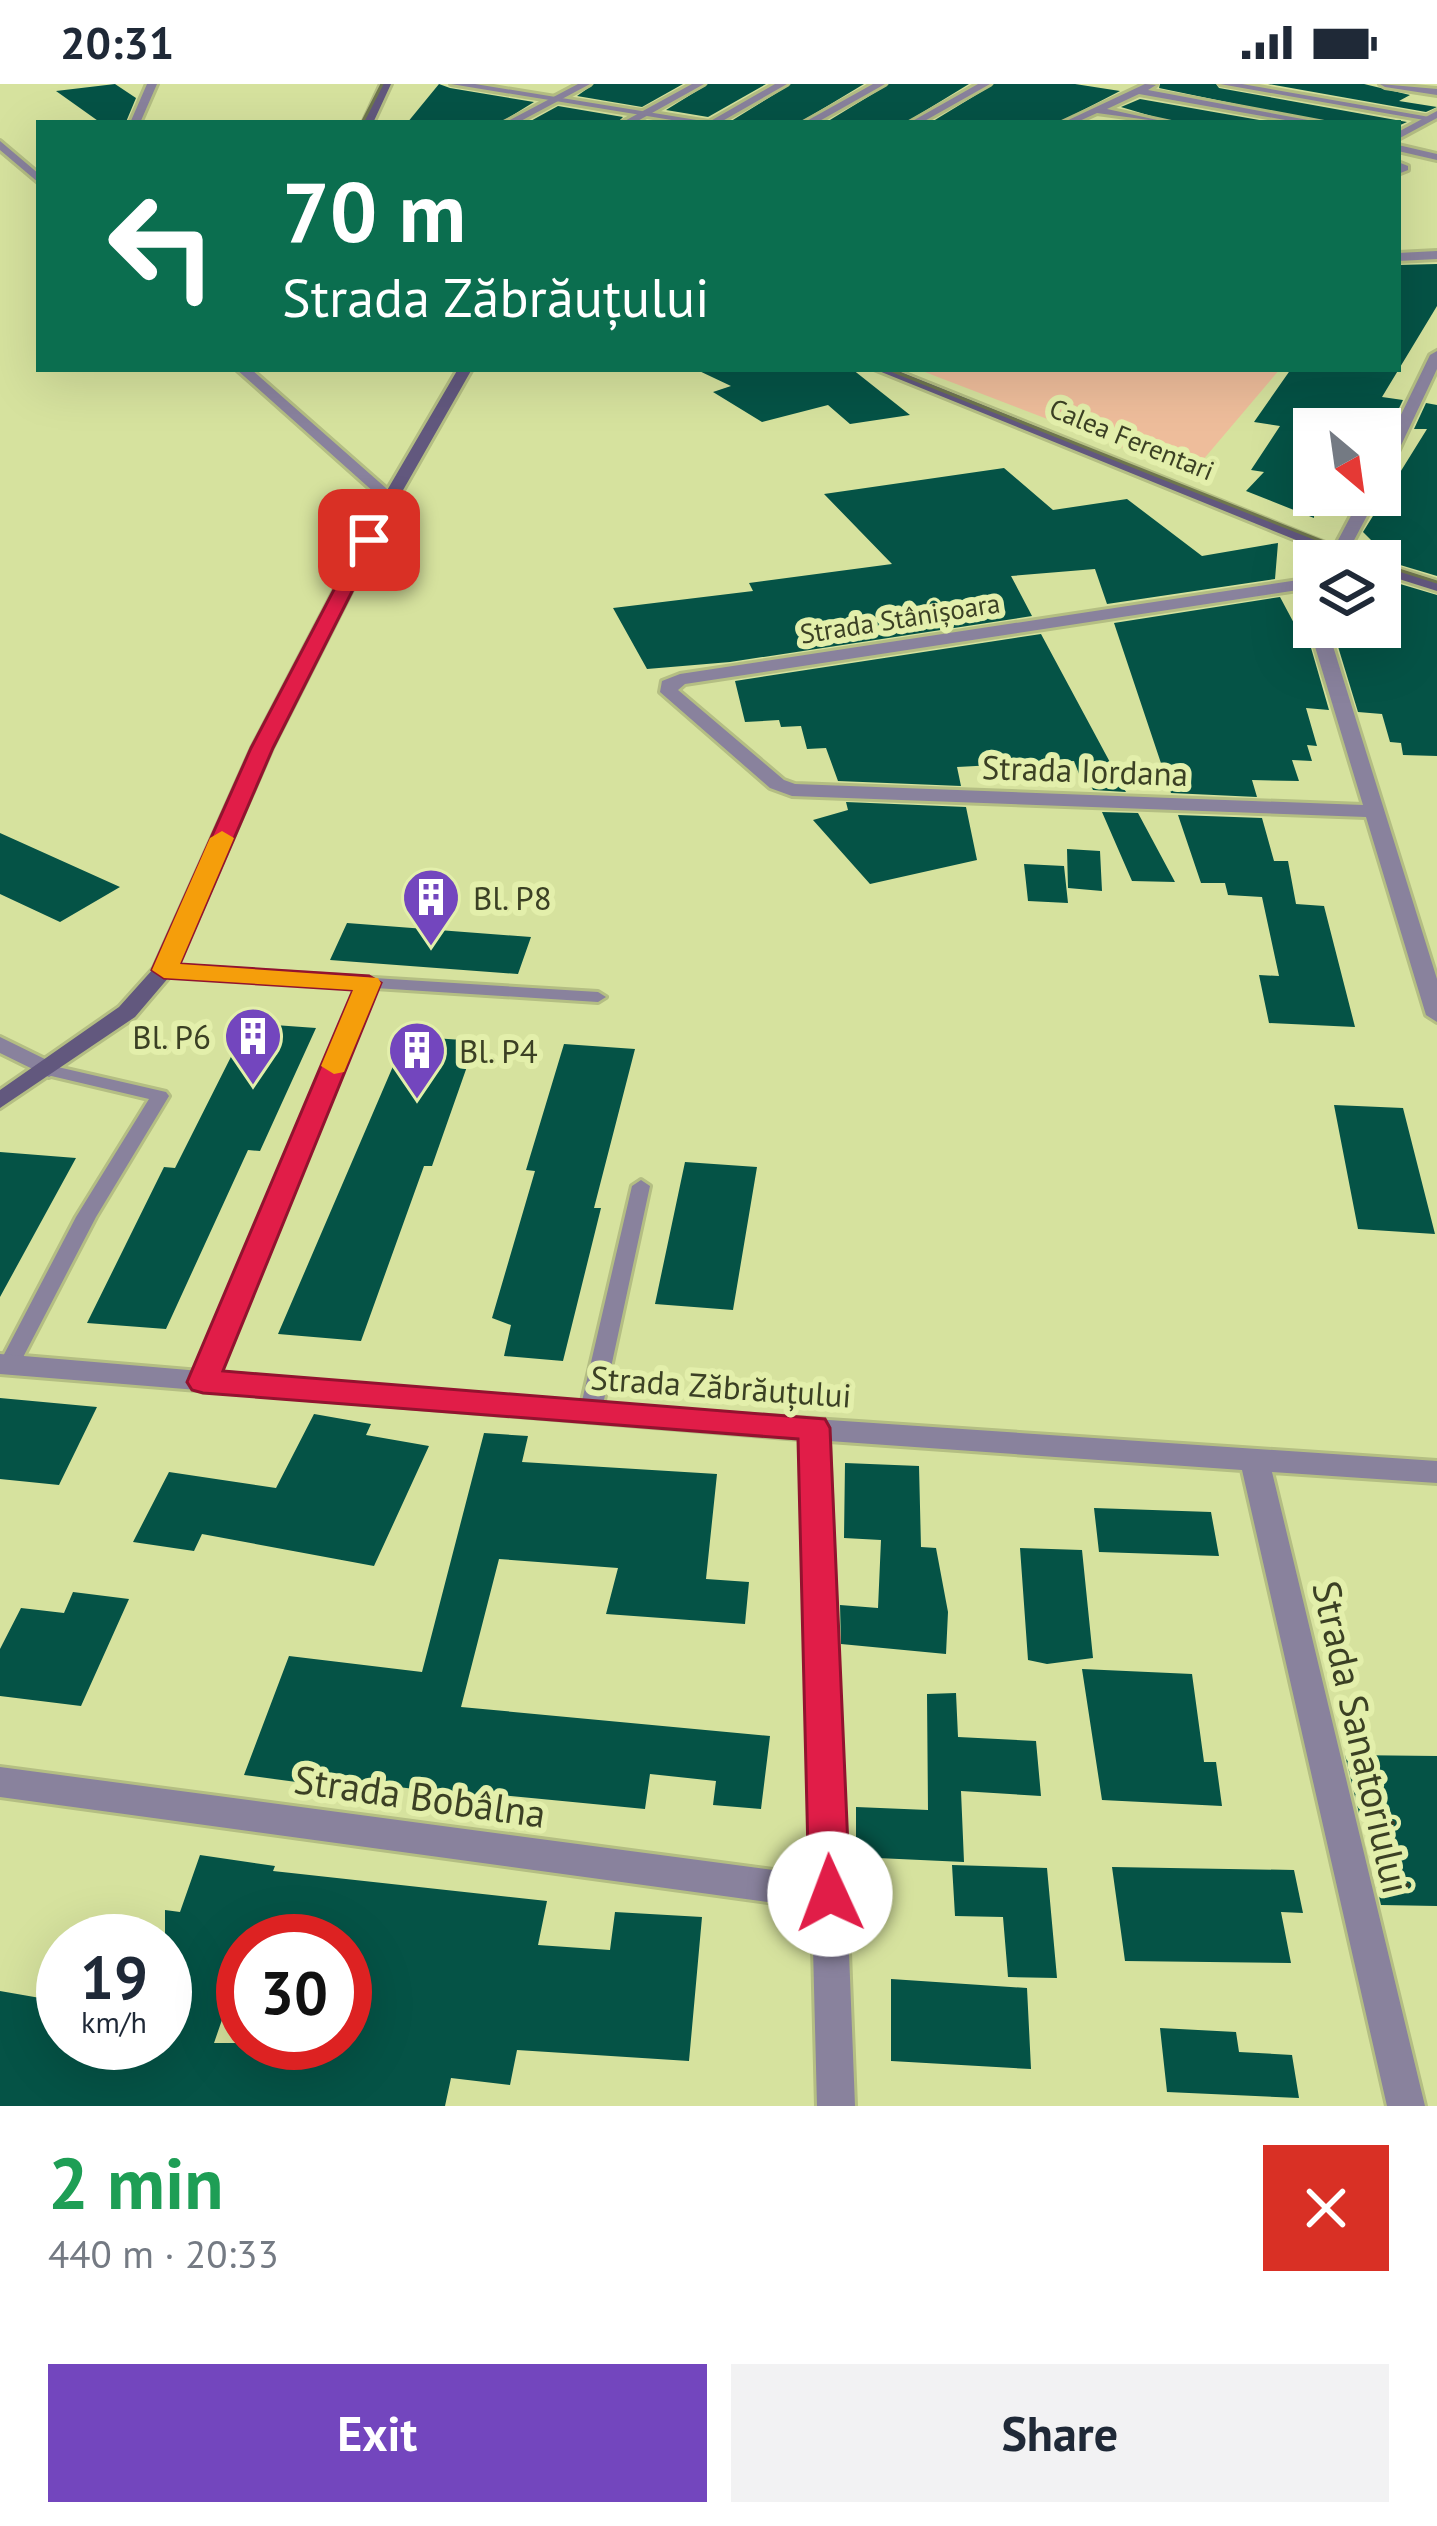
<!DOCTYPE html>
<html lang="en">
<head>
<meta charset="utf-8">
<style>
	:root { --surface:#fff; --page:#f2f2f3; --text:#1f2937; --muted:#747a83; --accent:#7346be }
	body { margin:0; font-family:"PT Sans",sans-serif; background:var(--page); color:var(--text); height:100vh; display:flex; flex-direction:column; font-size:45px; white-space:nowrap }
	* { box-sizing:border-box; margin:0 }
	p { font-size:39px; color:var(--muted) }
	.icon { flex:none; width:66px; height:66px; fill:none; stroke:currentColor; stroke-width:2; stroke-linecap:round; stroke-linejoin:round }
	.map { position:relative; height:2022px; overflow:hidden }
	.details { display:flex; flex-direction:column; background:var(--surface); flex:1 }
	.details>* { flex:none }
	.top-card { position:absolute; left:36px; top:36px; width:1365px; height:252px; border-radius:0px; box-shadow:0 12px 48px #0002; background:#0b6e4f; color:#fff; overflow:hidden }
	.needle { width:78px; rotate:151deg }
	.fabs { position:absolute; left:1293px; top:324px; display:grid; gap:24px }
	.fabs a { display:grid; place-items:center; width:108px; height:108px; border-radius:0px; background:var(--surface); box-shadow:0 12px 48px #0002; font-size:60px }
	.speed { position:absolute; left:36px; top:1830px; display:flex; gap:24px; font-size:60px; font-weight:700; text-align:center }
	.speed>* { display:grid; place-content:center; width:156px; height:156px; border-radius:50%; background:var(--surface); box-shadow:0 12px 48px #0002; line-height:1 }
	.speed small { font-size:30px; font-weight:400 }
	.speed .limit { border:18px solid #d22; background:#fff; color:#111 }
	.pin { position:absolute; display:grid; place-items:center; width:102px; height:102px; color:#fff; margin:-51px; border-radius:24px; box-shadow:0 6px 18px #0006 }
	.me { position:absolute; width:132px; margin:-66px; rotate:358deg; stroke-linejoin:round; filter:drop-shadow(0 0 9px #0008) }
	.turn { display:flex; align-items:center; gap:42px; height:252px; padding:0 48px; font-size:54px }
	.turn .icon { width:156px; height:156px; stroke-width:2.5 }
	.turn b { display:block; font-size:84px; line-height:102px }
	.round { display:grid; place-items:center; flex:none; width:126px; height:126px; border-radius:0px; background:var(--page) }
	.head { display:flex; align-items:center; justify-content:space-between; height:204px; padding:0 48px }
	h1 { font-size:72px; font-weight:800; line-height:90px; color:#1e9e55 }
	.action { display:flex; gap:24px; margin-top:auto; padding:24px 48px }
	.action a { flex:1; height:138px; border-radius:0px; background:var(--accent); color:#fff; font-size:48px; font-weight:800; line-height:138px; text-align:center }
	.action a+a { background:var(--page); color:var(--text) }
	.status { display:flex; justify-content:space-between; align-items:center; height:84px; padding:0 60px; background:var(--surface); direction:ltr }
	.status svg { height:33px; fill:currentColor }
	.map>svg:first-child { display:block }
	.green { fill:#eebd9b }
	.building { fill:#055346; fill-rule:evenodd }
	.lines { fill:none; stroke-linecap:round; stroke-linejoin:round }
	.service-casing { stroke:#b4be83; stroke-width:6 }
	.minor-casing { stroke:#b4be83; stroke-width:6 }
	.tertiary-casing { stroke:#b4be83; stroke-width:6 }
	.secondary-casing { stroke:#b4be83; stroke-width:6 }
	.service { fill:#89829d; fill-rule:evenodd }
	.minor { fill:#89829d; fill-rule:evenodd }
	.tertiary { fill:#89829d; fill-rule:evenodd }
	.secondary { fill:#62587e; fill-rule:evenodd }
	.tram { stroke:#6f774d; stroke-width:3 }
	.route { fill:#e11d48; stroke:#92132f; stroke-width:3 }
	.slow { fill:#f59e0b }
	.labels { text-anchor:middle; dominant-baseline:central; stroke-width:12; stroke-linejoin:round; paint-order:stroke }
	.far-street-label { font-size:27px; fill:#3b4024; stroke:#e3efab }
	.street-label { font-size:33px; fill:#3b4024; stroke:#e3efab }
	.poi-label { font-size:33px; fill:#3b4024; stroke:#e3efab; text-anchor:start }
	.near-street-label { font-size:39px; fill:#3b4024; stroke:#e3efab }
</style>
</head>
<body>
<div class="status"><b>20:31</b><svg viewBox="0 0 49 12"><path d="M0 12V9h3v3zM5 12V6h3v6zM10 12V3h3v9zM15 12V0h3v12zM26 1h20v11H26zM47 4h2v5h-2z"/></svg></div>
<div class="map">
<svg width="1437" height="2022" viewBox="0 0 1437 2022">
	<rect width="100%" height="100%" fill="#d6e29e"/>
	<path class="green" d="M 917,285 L 1280,285 L 1191,390 Z"/>
	<path class="building" d="M 115,0 L 136,14 L 126,38 L 101,39 L 56,7 Z
		M 439,0 L 450,4 L 534,18 L 500,39 L 407,39 Z
		M 594,0 L 683,0 L 642,23 L 577,12 Z
		M 708,0 L 766,0 L 708,33 L 666,26 Z
		M 791,0 L 864,0 L 799,39 L 728,39 Z
		M 889,0 L 969,0 L 905,39 L 825,39 Z
		M 994,0 L 1075,0 L 1120,7 L 1058,39 L 930,39 Z
		M 1160,0 L 1216,0 L 1219,4 L 1407,38 L 1398,42 L 1328,39 L 1159,4 Z
		M 1268,0 L 1364,0 L 1410,11 L 1399,17 L 1437,23 L 1426,28 Z
		M 1140,15 L 1276,39 L 1175,39 L 1121,23 Z
		M 558,22 L 623,33 L 617,39 L 527,39 Z
		M 1437,180 L 1437,222 L 1382,313 L 1403,316 L 1389,345 L 1314,345 L 1314,434 L 1246,407 L 1264,388 L 1251,386 L 1280,342 L 1254,338 L 1291,285 L 1398,285 L 1398,181 Z
		M 695,285 L 852,285 L 910,331 L 850,340 L 828,321 L 762,338 L 713,308 L 731,302 Z
		M 1426,319 L 1437,321 L 1437,492 L 1380,475 L 1380,465 L 1363,448 L 1427,345 L 1414,345 Z
		M 1004,384 L 1053,426 L 1127,415 L 1202,472 L 1278,459 L 1275,495 L 1107,520 L 1095,485 L 1011,492 L 1032,532 L 730,578 L 647,585 L 613,524 L 753,507 L 749,499 L 892,480 L 824,410 Z
		M 1380,494 L 1437,511 L 1437,672 L 1403,671 L 1401,659 L 1390,658 L 1382,630 L 1358,628 L 1332,543 L 1380,543 Z
		M 1280,513 L 1296,543 L 1305,543 L 1329,626 L 1306,624 L 1317,662 L 1307,661 L 1312,677 L 1292,676 L 1299,697 L 1252,696 L 1257,713 L 1171,709 L 1114,539 Z
		M 1041,550 L 1126,708 L 1093,706 L 1088,695 L 1081,695 L 1074,677 L 957,683 L 961,702 L 838,697 L 826,664 L 807,665 L 801,642 L 781,643 L 779,636 L 745,638 L 735,597 Z
		M 846,718 L 966,723 L 977,776 L 870,800 L 813,736 L 848,726 Z
		M 1102,728 L 1138,729 L 1175,798 L 1132,797 Z
		M 1178,731 L 1262,734 L 1274,777 L 1288,777 L 1296,820 L 1324,822 L 1355,943 L 1269,939 L 1259,891 L 1279,892 L 1262,813 L 1228,811 L 1225,799 L 1201,799 Z
		M 0,749 L 120,803 L 60,838 L 0,810 Z
		M 1067,765 L 1100,767 L 1102,807 L 1068,804 Z
		M 1024,780 L 1064,782 L 1068,819 L 1028,817 Z
		M 347,839 L 531,853 L 518,890 L 330,876 Z
		M 248,939 L 316,944 L 260,1067 L 248,1066 L 166,1245 L 87,1239 L 164,1083 L 175,1084 Z
		M 406,952 L 476,957 L 432,1082 L 424,1082 L 361,1257 L 278,1250 Z
		M 564,960 L 635,965 L 594,1124 L 601,1124 L 563,1277 L 504,1272 L 511,1241 L 492,1234 L 535,1087 L 526,1086 Z
		M 1334,1021 L 1403,1024 L 1435,1150 L 1358,1145 Z
		M 0,1068 L 76,1074 L 0,1213 Z
		M 685,1078 L 757,1083 L 733,1226 L 655,1220 Z
		M 0,1314 L 97,1323 L 59,1401 L 0,1395 Z
		M 314,1330 L 371,1340 L 366,1351 L 429,1362 L 374,1482 L 202,1450 L 194,1467 L 133,1458 L 169,1388 L 276,1404 Z
		M 484,1349 L 528,1352 L 522,1378 L 717,1390 L 706,1495 L 749,1498 L 745,1540 L 606,1530 L 618,1484 L 499,1475 L 461,1623 L 770,1652 L 761,1725 L 713,1721 L 716,1697 L 650,1690 L 645,1725 L 491,1710 L 490,1714 L 306,1692 L 304,1699 L 244,1691 L 289,1572 L 422,1588 Z
		M 845,1379 L 919,1382 L 921,1463 L 936,1464 L 948,1528 L 946,1570 L 841,1560 L 840,1521 L 878,1524 L 881,1456 L 844,1454 Z
		M 1094,1424 L 1211,1428 L 1219,1472 L 1099,1468 Z
		M 1020,1464 L 1082,1466 L 1093,1574 L 1047,1580 L 1028,1576 Z
		M 73,1508 L 129,1515 L 81,1622 L 0,1612 L 0,1565 L 21,1524 L 64,1529 Z
		M 1082,1585 L 1192,1590 L 1204,1678 L 1216,1678 L 1222,1722 L 1102,1716 Z
		M 956,1609 L 958,1653 L 1036,1657 L 1041,1712 L 961,1707 L 964,1778 L 856,1773 L 856,1723 L 928,1726 L 927,1610 Z
		M 1345,1671 L 1437,1672 L 1437,1822 L 1381,1821 L 1373,1787 L 1382,1787 L 1384,1730 L 1359,1729 Z
		M 200,1771 L 275,1782 L 273,1787 L 547,1817 L 538,1861 L 610,1866 L 615,1828 L 702,1833 L 689,1977 L 517,1966 L 510,2001 L 451,1994 L 445,2022 L 0,2022 L 0,1907 L 63,1918 L 63,1959 L 165,1959 L 165,1826 L 180,1828 ZM 243,1857 L 345,1857 L 345,1959 L 214,1959 L 243,1875 Z
		M 952,1781 L 1047,1784 L 1057,1894 L 1008,1893 L 1003,1833 L 955,1832 Z
		M 1112,1783 L 1294,1786 L 1303,1829 L 1281,1828 L 1291,1879 L 1125,1877 Z
		M 891,1895 L 1027,1904 L 1031,1985 L 891,1977 Z
		M 1160,1944 L 1236,1948 L 1239,1968 L 1292,1971 L 1299,2014 L 1167,2008 Z"/>
	<g class="lines">
		<g class="service-casing">
			<path id="service" d="M 164,881 L 598,908 L 606,913 L 598,918 L 375,904 L 214,1298 L 210,1303 L 196,1303 L 192,1298 L 359,903 L 158,890 L 156,886 L 158,882 Z
				M 49,981 L 166,1008 L 169,1012 L 96,1133 L 19,1281 L 16,1286 L 2,1286 L 0,1278 L 76,1133 L 149,1015 L 43,990 L 40,986 Z
				M 641,1096 L 650,1102 L 601,1330 L 598,1336 L 590,1338 L 582,1336 L 579,1330 L 632,1102 Z"/>
		</g>
		<g class="minor-casing">
			<path id="minor" d="M 147,0 L 157,0 L 140,39 L 130,39 Z
				M 578,0 L 590,0 L 517,39 L 504,39 Z
				M 692,0 L 704,0 L 634,39 L 621,39 Z
				M 775,0 L 787,0 L 719,39 L 707,39 Z
				M 873,0 L 885,0 L 816,39 L 803,39 Z
				M 978,0 L 990,0 L 921,39 L 909,39 Z
				M 1145,0 L 1156,1 L 1148,6 L 1324,39 L 1302,39 L 1139,10 L 1107,25 L 1171,39 L 1097,29 L 1075,39 L 1062,39 Z
				M 1220,0 L 1242,0 L 1435,34 L 1430,37 Z
				M 1380,0 L 1437,5 L 1437,11 L 1385,3 Z
				M 0,57 L 39,90 L 39,99 L 0,66 Z
				M 1398,61 L 1437,70 L 1437,76 L 1398,67 Z
				M 1398,78 L 1408,82 L 1408,86 L 1398,90 Z
				M 1437,267 L 1437,285 L 1388,389 L 1380,394 L 1380,374 L 1430,271 Z
				M 236,285 L 251,285 L 395,412 L 395,418 L 385,418 Z
				M 1362,411 L 1378,411 L 1343,477 L 1327,477 Z
				M 1305,495 L 1313,500 L 1311,504 L 685,600 L 678,606 L 784,696 L 795,700 L 1363,721 L 1309,543 L 1314,539 L 1314,543 L 1327,543 L 1437,895 L 1437,938 L 1426,931 L 1366,733 L 792,712 L 770,704 L 660,608 L 662,597 L 680,590 Z
				M 0,953 L 57,981 L 61,986 L 49,993 L 0,969 Z
				M 0,1270 L 590,1320 L 1437,1377 L 1437,1399 L 1272,1388 L 1425,2022 L 1387,2022 L 1242,1386 L 829,1357 L 855,2022 L 817,2022 L 812,1824 L 0,1713 L 0,1683 L 811,1791 L 800,1355 L 0,1290 Z"/>
		</g>
		<g class="tertiary-casing">
			<path id="tertiary" d="M 451,0 L 475,0 L 715,39 L 690,39 Z
				M 1437,27 L 1437,34 L 1398,55 L 1398,48 Z
				M 1437,167 L 1437,175 L 1398,177 L 1398,169 Z"/>
		</g>
		<g class="secondary-casing">
			<path id="secondary" d="M 381,0 L 391,0 L 373,39 L 363,39 Z
				M 458,285 L 472,285 L 398,415 L 272,664 L 175,886 L 135,933 L 0,1024 L 0,1006 L 119,923 L 154,884 L 252,664 L 382,415 Z
				M 874,285 L 893,285 L 1370,477 L 1348,477 Z
				M 1380,479 L 1437,497 L 1437,507 L 1380,489 Z"/>
		</g>
		<use href="#service" class="service"/>
		<use href="#minor" class="minor"/>
		<use href="#tertiary" class="tertiary"/>
		<use href="#secondary" class="secondary"/>
		<path class="tram" d="M 362,39 L 382,0
			M 888,285 L 1372,477
			M 1380,480 L 1437,498"/>
	</g>
	<path class="route" d="M 369,451 L 378,456 L 273,664 L 180,880 L 369,892 L 381,899 L 223,1287 L 825,1335 L 830,1344 L 850,1810 L 844,1823 L 830,1828 L 815,1823 L 809,1810 L 798,1355 L 203,1309 L 192,1306 L 187,1298 L 353,906 L 164,894 L 152,886 L 251,664 L 360,456 Z"/>
	<path class="slow" d="M 222,747 L 234,754 L 180,880 L 378,894 L 381,899 L 344,988 L 334,990 L 321,982 L 353,906 L 164,894 L 152,886 L 210,754 Z"/>
	<defs>
		<g id="building-pin" transform="scale(3)"><path d="M0 17L-7.5 6A9.5 9.5 0 1 1 7.5 6Z" fill="#7346be" stroke="#e3efab"/><path d="M-4-6H4V6H1V3H-1V6H-4ZM-2.5-4.3h1.7v1.8h-1.7ZM.8-4.3h1.7v1.8H.8ZM-2.5-1h1.7V.8h-1.7ZM.8-1h1.7V.8H.8Z" fill="#fff"/></g>
	</defs>
	<g fill-rule="evenodd">
		<use href="#building-pin" x="431" y="813"/>
		<use href="#building-pin" x="253" y="952"/>
		<use href="#building-pin" x="417" y="966"/>
	</g>
	<g class="labels">
		<g class="far-street-label">
			<text transform="translate(1132 355) rotate(22)">Calea Ferentari</text>
			<text transform="translate(900 534) rotate(-9)">Strada Stânișoara</text>
		</g>
		<g class="street-label">
			<text transform="translate(1085 686) rotate(2)">Strada Iordana</text>
			<text transform="translate(721 1302) rotate(4)">Strada Zăbrăuțului</text>
		</g>
		<g class="poi-label">
			<text x="473" y="813">Bl. P8</text>
			<text x="211" y="952" text-anchor="end">Bl. P6</text>
			<text x="459" y="966">Bl. P4</text>
		</g>
		<g class="near-street-label">
			<text transform="translate(1362 1653) rotate(77)">Strada Sanatoriului</text>
			<text transform="translate(420 1712) rotate(8)">Strada Bobâlna</text>
		</g>
	</g>
</svg>
<div class="fabs">
<a><svg class="needle" viewBox="-14 -14 28 28"><path d="M0-13l5 13h-10z" fill="#e53935"/><path d="M0 13l5-13h-10z" fill="#747a83"/></svg></a>
<a><svg class="icon" aria-label="layers" viewBox="0 0 24 24"><path d="M12 4l9 5-9 5-9-5zM3 14l9 5 9-5"/></svg></a>
</div>
<div class="speed"><div>19<small>km/h</small></div><div class="limit">30</div></div>
<div class="pin" style="left:369px;top:456px;background:#d93025"><svg class="icon" aria-label="arrive" viewBox="0 0 24 24"><path d="M6 21V4h12l-3 4 3 4H6"/></svg></div>
<svg class="me" style="left:830px;top:1810px" viewBox="-20 -20 40 40"><circle r="19" fill="#fff"/><path d="M0-13L10 11 0 6-10 11z" fill="#e11d48"/></svg>
<div class="top-card">
<div class="turn"><svg class="icon" aria-label="left" viewBox="0 0 24 24"><path d="M17 20v-9H6M10 6l-5 5 5 5"/></svg><div><b>70 m</b>Strada Zăbrăuțului</div></div>
</div>
</div>
<section class="details">
<div class="head"><div><h1>2 min</h1><p>440 m · 20:33</p></div><a class="round" style="background:#d93025;color:#fff"><svg class="icon" aria-label="close" viewBox="0 0 24 24"><path d="M6 6l12 12M18 6L6 18"/></svg></a></div>
<div class="action"><a>Exit</a><a>Share</a></div>
</section>
</body>
</html>
